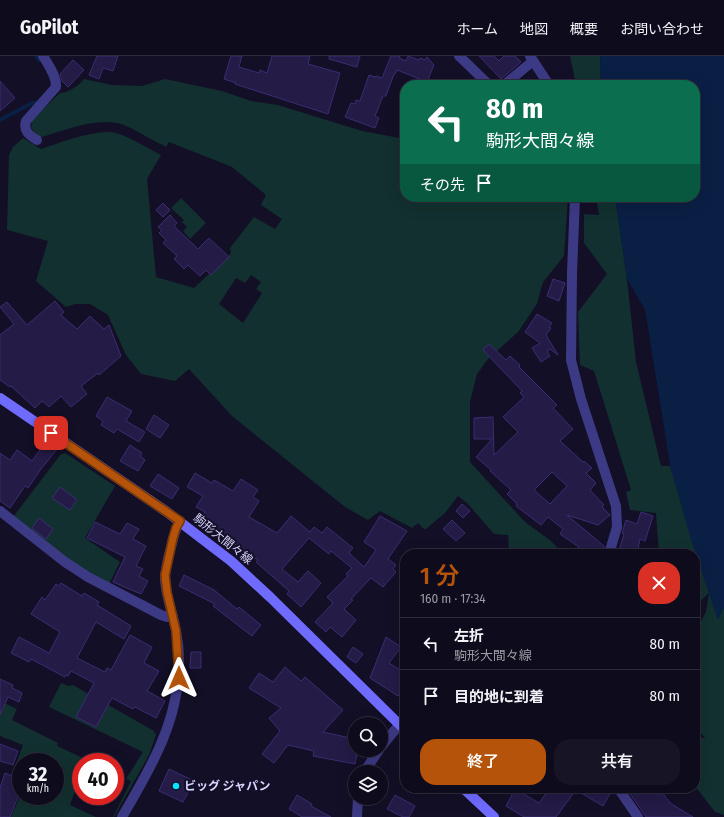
<!DOCTYPE html>
<html lang="ja">
<head>
<meta charset="utf-8">
<style>
	:root { --surface:#0e0b1c; --page:#171425; --text:#f1f3f6; --muted:#9b9ba3; --line:#2e2b3b; --accent:#b45309 }
	body { margin:0; font-family:"Fira Sans Condensed","Noto Sans JP",sans-serif; background:var(--page); color:var(--text); height:100vh; display:flex; flex-direction:column; font-size:15px; white-space:nowrap }
	* { box-sizing:border-box; margin:0 }
	p { font-size:13px; color:var(--muted) }
	.icon { flex:none; width:22px; height:22px; fill:none; stroke:currentColor; stroke-width:2; stroke-linecap:round; stroke-linejoin:round }
	.map { position:relative; flex:1; overflow:hidden }
	.sheet { position:absolute; left:400px; top:493px; width:300px; height:244px; display:flex; flex-direction:column; background:var(--surface); border-radius:16px; box-shadow:0 4px 16px #0002,0 0 0 1px var(--line) }
	.sheet>* { flex:none }
	.hud { position:absolute; left:400px; top:24px; width:300px; height:122px; border-radius:16px; box-shadow:0 4px 16px #0002,0 0 0 1px var(--line); background:#0b6e4f; color:#fff; overflow:hidden }
	.fabs { position:absolute; left:348px; top:661px; display:grid; gap:8px }
	.fabs a { display:grid; place-items:center; width:40px; height:40px; border-radius:50%; background:var(--surface); box-shadow:0 4px 16px #0002,0 0 0 1px var(--line); font-size:20px }
	.speed { position:absolute; left:12px; top:697px; display:flex; gap:8px; font-size:20px; font-weight:700; text-align:center }
	.speed>* { display:grid; place-content:center; width:52px; height:52px; border-radius:50%; background:var(--surface); box-shadow:0 4px 16px #0002,0 0 0 1px var(--line); line-height:1 }
	.speed small { font-size:10px; font-weight:400 }
	.speed .limit { border:6px solid #d22; background:#fff; color:#111 }
	.pin { position:absolute; display:grid; place-items:center; width:34px; height:34px; color:#fff; margin:-17px; border-radius:8px; box-shadow:0 2px 6px #0006 }
	.me { position:absolute; width:44px; margin:-22px; rotate:0deg; stroke-linejoin:round; filter:drop-shadow(0 0 3px #0008) }
	.turn { display:flex; align-items:center; gap:14px; height:84px; padding:0 20px; font-size:18px }
	.turn .icon { width:52px; height:52px; stroke-width:2.5 }
	.turn b { display:block; font-size:28px; line-height:34px }
	.then { display:flex; align-items:center; height:38px; padding:0 20px; background:#0003; gap:8px; font-size:15px }
	.round { display:grid; place-items:center; flex:none; width:42px; height:42px; border-radius:16px; background:var(--page) }
	.summary { display:flex; align-items:center; justify-content:space-between; height:68px; padding:0 20px }
	h1 { font-size:24px; font-weight:600; line-height:30px; color:var(--accent) }
	.button { display:flex; gap:8px; margin-top:auto; padding:8px 20px }
	.button a { flex:1; height:46px; border-radius:16px; background:var(--accent); color:#fff; font-size:16px; font-weight:600; line-height:46px; text-align:center }
	.button a+a { background:var(--page); color:var(--text) }
	ul { padding:0; list-style:none }
	li { display:flex; align-items:center; gap:12px; height:52px; padding:0 20px; border-top:1px solid var(--line) }
	li div { flex:1 }
	li b { display:block; font-size:15px }
	li em { font-style:normal }
	header { display:flex; align-items:center; gap:24px; box-sizing:border-box; height:56px; padding:0 20px; background:var(--surface); border-bottom:1px solid var(--line) }
	header strong { font-size:19px }
	nav { display:flex; gap:22px; margin-inline-start:auto; font-size:14px }
	.map>svg:first-child { display:block }
	.green { fill:#12302f; fill-rule:evenodd }
	.water { fill:#0a1f44 }
	.pier { fill:#130f26 }
	.lines { fill:none; stroke-linecap:round; stroke-linejoin:round }
	.stream { stroke:#0a1f44; stroke-width:4 }
	.building { fill:#241b47; stroke:#3b2d73; fill-rule:evenodd }
	.minor { stroke:#3d3a85; stroke-width:10 }
	.tertiary { stroke:#3d3a85; stroke-width:10 }
	.secondary { stroke:#6f6bff; stroke-width:10 }
	.route-casing { stroke:#753606; stroke-width:10 }
	.route { stroke:#b45309; stroke-width:7 }
	.poi-dot { fill:#00e5ff; stroke:#130f26; stroke-width:1.5 }
	.labels { text-anchor:middle; dominant-baseline:central; stroke-width:4; stroke-linejoin:round; paint-order:stroke }
	.street-label { font-size:12px; fill:#d9d4ff; stroke:#130f26 }
	.poi-label { font-size:12px; font-weight:bold; fill:#d9d4ff; stroke:#130f26; text-anchor:start }
</style>
</head>
<body>
<header>
<strong>GoPilot</strong>
<nav><a>ホーム</a><a>地図</a><a>概要</a><a>お問い合わせ</a></nav>
</header>
<div class="map">
<svg width="724" height="761" viewBox="0 0 724 761">
	<rect width="100%" height="100%" fill="#130f26"/>
	<path class="green" d="M 570,0 L 600,0 L 601,29 L 576,29 Z
		M 84,23 L 112,29 L 142,30 L 165,23 L 222,35 L 251,45 L 278,49 L 362,75 L 405,83 L 405,141 L 568,141 L 564,200 L 543,226 L 537,248 L 518,276 L 488,303 L 477,318 L 470,346 L 470,406 L 525,466 L 551,485 L 563,498 L 509,498 L 508,479 L 494,478 L 467,447 L 458,440 L 445,457 L 426,473 L 424,473 L 418,467 L 412,472 L 380,455 L 368,464 L 345,451 L 232,360 L 189,313 L 175,325 L 141,318 L 126,299 L 108,259 L 90,248 L 75,248 L 66,251 L 36,225 L 48,185 L 7,174 L 9,99 L 13,91 L 23,82 L 41,93 C 59,87 98,72 116,77 C 132,82 147,92 161,99 L 147,123 L 156,221 L 194,232 L 231,197 L 230,192 L 254,161 L 275,173 L 282,163 L 261,149 L 266,139 L 232,111 L 169,86 L 166,91 C 152,84 138,75 124,69 C 98,60 67,74 42,81 L 38,80 L 31,72 L 32,63 L 60,37 C 68,37 80,29 84,23 ZM 251,219 L 261,226 L 256,233 L 262,237 L 243,267 L 219,248 L 236,222 L 245,227 Z
		M 596,141 L 615,141 L 627,223 L 636,306 L 661,410 L 670,410 L 718,563 L 724,551 L 724,759 L 715,756 L 695,730 L 695,682 L 705,682 L 695,670 L 695,577 L 706,556 L 709,537 L 697,548 L 695,552 L 695,498 L 659,498 L 656,457 L 630,454 L 626,436 L 631,434 L 594,315 L 580,309 L 578,256 L 607,218 L 584,187 L 584,158 L 599,159 Z
		M 181,142 L 206,167 L 190,183 L 183,175 L 187,171 L 182,166 L 184,164 L 171,152 Z
		M 65,397 L 115,430 L 85,482 L 120,506 L 109,528 L 68,503 L 13,461 L 61,398 Z
		M 61,627 L 68,630 L 73,629 L 154,675 L 156,679 L 149,699 L 114,761 L 113,761 L 131,725 L 126,723 L 143,696 L 49,651 Z
		M 2,646 L 17,653 L 12,664 L 58,687 L 57,690 L 87,704 L 86,706 L 81,706 L 81,719 L 70,749 L 96,761 L 11,761 L 21,738 L 21,740 L 55,740 L 55,706 L 21,706 L 21,714 L 15,711 L 23,689 L 0,680 L 0,652 Z"/>
	<path class="water" d="M 600,0 L 724,0 L 724,551 L 718,564 L 692,487 L 670,410 L 645,254 L 627,223 L 615,141 L 695,141 L 695,29 L 601,29 Z"/>
	<path class="pier" d="M 627,223 L 645,254 L 670,410 L 668,410 L 643,255 L 628,228 Z"/>
	<g class="lines">
		<path class="stream" d="M 36,0 L 39,4
			M 0,64 L 32,47 L 36,47"/>
	</g>
	<path class="building" d="M 97,0 L 118,0 L 113,15 L 103,12 L 99,23 L 89,19 Z
		M 231,0 L 242,0 L 239,11 L 259,17 L 260,14 L 267,17 L 272,0 L 310,0 L 308,8 L 340,17 L 328,58 L 235,28 L 236,27 L 224,23 Z
		M 329,0 L 360,0 L 357,11 L 329,3 Z
		M 391,0 L 400,0 L 399,2 L 406,5 L 408,0 L 419,4 L 420,2 L 425,4 L 427,1 L 434,9 L 427,26 L 397,14 L 395,18 L 394,18 L 386,40 L 383,40 L 375,60 L 379,62 L 375,72 L 345,61 L 351,47 L 355,48 L 356,44 L 360,45 L 369,19 L 375,21 L 376,20 L 382,22 Z
		M 479,0 L 494,0 L 499,5 L 504,0 L 515,0 L 521,6 L 501,23 Z
		M 73,4 L 84,14 L 68,31 L 62,25 L 60,18 Z
		M 0,25 L 15,42 L 0,55 Z
		M 163,147 L 170,154 L 163,161 L 156,154 Z
		M 170,159 L 177,167 L 174,170 L 198,193 L 209,182 L 229,201 L 211,219 L 206,214 L 200,220 L 188,209 L 184,213 L 174,203 L 177,200 L 163,187 L 166,184 L 159,177 L 162,174 L 158,171 Z
		M 553,223 L 565,227 L 559,245 L 547,240 Z
		M 55,245 L 64,256 L 61,259 L 77,273 L 90,260 L 104,273 L 109,269 L 121,300 L 99,319 L 98,317 L 81,330 L 87,338 L 71,351 L 61,340 L 49,351 L 42,345 L 35,352 L 11,330 L 10,331 L 0,324 L 0,279 L 14,268 L 0,251 L 7,246 L 27,269 Z
		M 537,258 L 552,267 L 549,271 L 551,272 L 546,279 L 558,299 L 550,293 L 547,295 L 550,300 L 541,306 L 532,292 L 540,287 L 525,276 Z
		M 489,288 L 506,304 L 510,300 L 520,309 L 519,311 L 557,349 L 553,352 L 573,373 L 560,385 L 583,406 L 584,405 L 592,412 L 586,417 L 596,427 L 590,434 L 604,449 L 602,451 L 610,459 L 598,469 L 567,459 L 604,490 L 603,498 L 570,498 L 579,491 L 560,478 L 563,473 L 548,461 L 541,469 L 516,450 L 517,448 L 507,438 L 511,434 L 490,415 L 491,414 L 476,401 L 492,383 L 474,383 L 474,362 L 493,361 L 494,399 L 518,376 L 503,361 L 524,341 L 520,337 L 522,335 L 483,294 ZM 552,416 L 567,430 L 550,448 L 534,434 Z
		M 107,341 L 132,355 L 126,365 L 145,376 L 139,386 L 117,373 L 114,377 L 101,369 L 103,365 L 96,360 Z
		M 154,359 L 169,369 L 160,382 L 146,373 Z
		M 47,384 L 58,392 L 41,413 L 28,432 L 25,430 L 10,452 L 0,445 L 0,397 L 10,404 L 17,394 L 32,405 Z
		M 130,389 L 142,397 L 140,400 L 145,404 L 138,415 L 120,405 Z
		M 195,417 L 212,427 L 214,424 L 233,435 L 241,423 L 258,434 L 253,441 L 259,445 L 249,461 L 277,477 L 291,460 L 310,476 L 314,471 L 322,477 L 327,471 L 353,492 L 349,497 L 364,511 L 376,494 L 364,486 L 380,460 L 407,475 L 388,503 L 396,509 L 393,513 L 396,516 L 383,531 L 371,522 L 351,543 L 353,544 L 344,553 L 356,564 L 342,581 L 330,571 L 326,576 L 315,566 L 333,547 L 327,541 L 348,520 L 346,518 L 352,512 L 331,495 L 329,498 L 309,482 L 282,513 L 298,526 L 308,515 L 321,527 L 301,551 L 287,538 L 289,535 L 256,506 L 258,504 L 234,490 L 236,488 L 209,472 L 210,470 L 201,464 L 205,456 L 196,451 L 203,440 L 187,431 Z
		M 158,418 L 179,432 L 172,443 L 150,430 Z
		M 60,431 L 77,444 L 70,454 L 52,442 Z
		M 462,448 L 470,455 L 463,462 L 456,455 Z
		M 641,456 L 653,460 L 645,485 L 640,483 L 637,498 L 618,498 L 624,478 L 622,477 L 626,464 L 637,468 Z
		M 39,462 L 53,473 L 46,483 L 32,472 Z
		M 452,464 L 465,477 L 456,485 L 443,473 Z
		M 95,466 L 120,478 L 127,467 L 139,473 L 133,483 L 146,490 L 136,510 L 143,513 L 139,520 L 148,525 L 141,538 L 113,526 L 125,501 L 87,482 Z
		M 184,519 L 214,534 L 237,553 L 239,551 L 261,569 L 252,580 L 213,550 L 215,548 L 179,530 Z
		M 61,527 L 82,540 L 84,537 L 99,546 L 97,549 L 131,570 L 124,583 L 96,566 L 77,602 L 105,616 L 107,612 L 111,614 L 130,579 L 152,591 L 144,607 L 159,615 L 147,635 L 165,645 L 156,662 L 135,651 L 133,653 L 112,642 L 96,671 L 76,661 L 94,627 L 71,615 L 68,620 L 66,619 L 65,621 L 31,603 L 29,606 L 11,597 L 19,581 L 49,597 L 60,576 L 31,558 L 42,541 L 45,544 L 56,528 L 59,530 Z
		M 386,581 L 401,591 L 389,607 L 405,617 L 405,639 L 400,636 L 398,640 L 370,622 Z
		M 353,591 L 363,598 L 356,607 L 347,601 Z
		M 191,596 L 201,596 L 201,612 L 190,612 Z
		M 285,611 L 301,625 L 305,621 L 343,654 L 323,676 L 355,683 L 355,694 L 358,694 L 355,708 L 313,700 L 314,695 L 288,689 L 274,707 L 262,698 L 280,675 L 269,662 L 281,652 L 249,632 L 259,617 L 273,626 Z
		M 0,623 L 13,629 L 12,632 L 22,637 L 19,646 L 8,641 L 0,659 Z
		M 0,688 L 18,695 L 13,709 L 0,705 Z
		M 169,713 L 194,725 L 183,746 L 159,735 Z
		M 5,717 L 21,723 L 21,733 L 10,761 L 0,761 L 0,732 Z
		M 550,732 L 612,732 L 612,734 L 603,750 L 576,734 L 556,761 L 524,761 L 506,750 L 515,733 L 539,747 Z
		M 626,732 L 659,732 L 670,747 L 693,761 L 646,761 Z
		M 297,739 L 312,748 L 311,750 L 331,761 L 302,761 L 289,753 Z
		M 395,739 L 415,750 L 409,761 L 403,761 L 387,753 Z"/>
	<g class="lines">
		<path class="minor" d="M 459,0 L 486,26 L 489,28 L 497,29
			M 530,0 L 549,29
			M 504,29 L 533,5
			M 37,84 C 29,79 23,75 26,65 L 56,31 C 57,21 48,8 43,0
			M 575,141 L 572,217 L 571,304 L 581,343 L 616,450 L 617,471 L 609,498
			M 0,455 L 65,506 L 88,521 L 161,559 L 167,561 L 173,560
			M 381,691 L 399,669
			M 364,716 L 379,694
			M 618,732 L 638,761
			M 357,761 L 358,742"/>
		<path class="tertiary" d="M 122,761 C 147,718 174,674 178,623 C 180,608 179,590 176,575 C 173,558 166,541 165,524 C 165,513 168,502 171,491 C 173,482 175,473 180,465"/>
		<path class="secondary" d="M 0,342 L 167,456 L 231,505 L 270,541 L 405,674
			M 463,732 L 494,761"/>
	</g>
	<g class="lines">
		<g class="route-casing">
			<path id="route" d="M 51,377 L 180,465 L 176,472 L 173,482 L 165,519 L 167,536 L 176,575 L 179,622"/>
		</g>
		<use href="#route" class="route"/>
	</g>
	<circle class="poi-dot" cx="176" cy="730" r="4"/>
	<g class="labels">
		<g class="street-label">
			<text transform="translate(223 483) rotate(39)">駒形大間々線</text>
		</g>
		<g class="poi-label">
			<text x="184" y="730">ビッグ ジャパン</text>
		</g>
	</g>
</svg>
<div class="fabs">
<a><svg class="icon" aria-label="search" viewBox="0 0 24 24"><circle cx="10" cy="10" r="6"/><path d="M15 15l6 6"/></svg></a>
<a><svg class="icon" aria-label="layers" viewBox="0 0 24 24"><path d="M12 4l9 5-9 5-9-5zM3 14l9 5 9-5"/></svg></a>
</div>
<div class="speed"><div>32<small>km/h</small></div><div class="limit">40</div></div>
<div class="pin" style="left:51px;top:377px;background:#d93025"><svg class="icon" aria-label="arrive" viewBox="0 0 24 24"><path d="M6 21V4h12l-3 4 3 4H6"/></svg></div>
<svg class="me" style="left:179px;top:622px" viewBox="-20 -20 40 40"><path d="M0-17L14 15 0 8-14 15z" fill="#b45309" stroke="#fff" stroke-width="4"/></svg>
<div class="hud">
<div class="turn"><svg class="icon" aria-label="left" viewBox="0 0 24 24"><path d="M17 20v-9H6M10 6l-5 5 5 5"/></svg><div><b>80 m</b>駒形大間々線</div></div>
<div class="then">その先<svg class="icon" aria-label="arrive" viewBox="0 0 24 24"><path d="M6 21V4h12l-3 4 3 4H6"/></svg></div>
</div>
<section class="sheet">
<div class="summary"><div><h1>1 分</h1><p>160 m · 17:34</p></div><a class="round" style="background:#d93025;color:#fff"><svg class="icon" aria-label="close" viewBox="0 0 24 24"><path d="M6 6l12 12M18 6L6 18"/></svg></a></div>
<ul>
<li><svg class="icon" aria-label="left" viewBox="0 0 24 24"><path d="M17 20v-9H6M10 6l-5 5 5 5"/></svg><div><b>左折</b><p>駒形大間々線</p></div><em>80 m</em></li>
<li><svg class="icon" aria-label="arrive" viewBox="0 0 24 24"><path d="M6 21V4h12l-3 4 3 4H6"/></svg><div><b>目的地に到着</b></div><em>80 m</em></li>
</ul>
<div class="button"><a>終了</a><a>共有</a></div>
</section>
</div>
</body>
</html>
